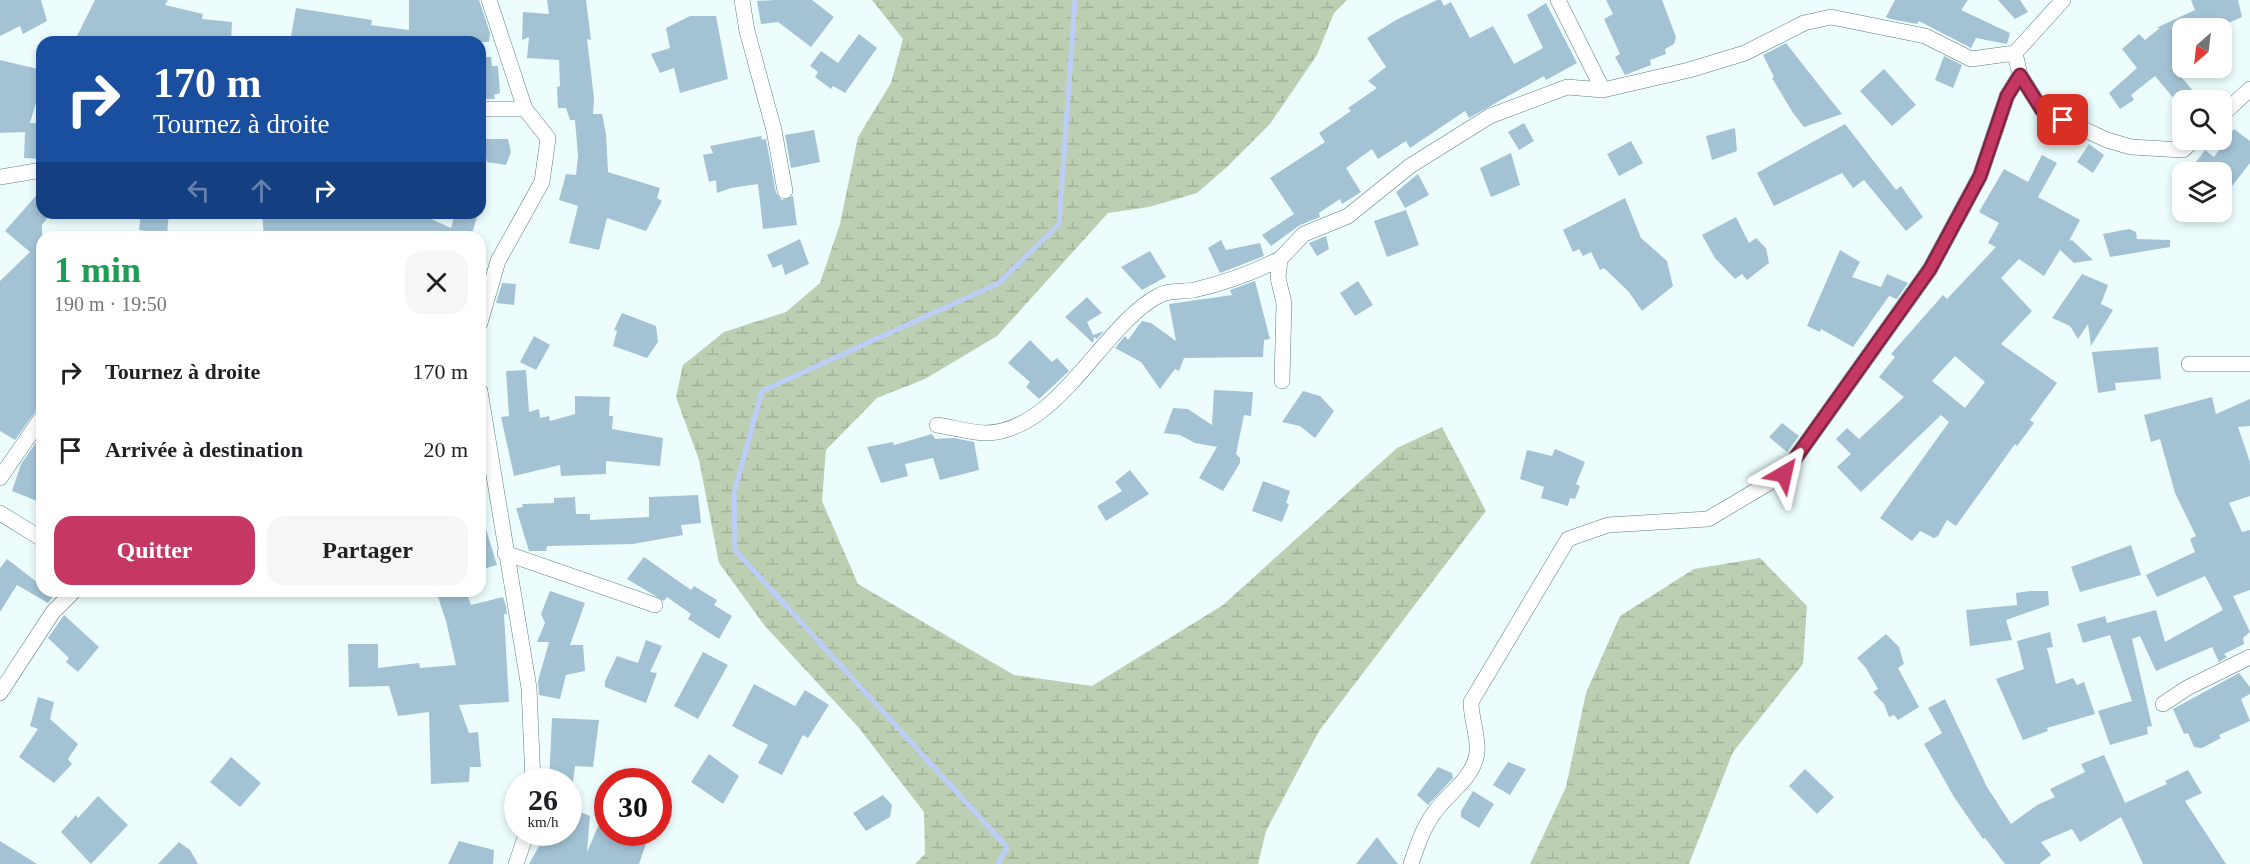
<!DOCTYPE html>
<html lang="fr">
<head>
<meta charset="utf-8">
<style>
	:root { --surface:#fff; --page:#f6f6f6; --text:#202124; --muted:#757577; --accent:#c63864 }
	body { margin:0; font-family:"Times New Roman",serif; background:var(--page); color:var(--text); height:100vh; display:flex; flex-direction:column; font-size:22px; white-space:nowrap }
	* { box-sizing:border-box; margin:0 }
	p { font-size:20px; color:var(--muted) }
	.icon { flex:none; width:33px; height:33px; fill:none; stroke:currentColor; stroke-width:2; stroke-linecap:round; stroke-linejoin:round }
	.map { position:relative; flex:1; overflow:hidden }
	.sheet { position:absolute; left:36px; top:231px; width:450px; height:366px; display:flex; flex-direction:column; background:var(--surface); border-radius:18px; box-shadow:0 3px 9px #0003 }
	.sheet>* { flex:none }
	.banner { position:absolute; left:36px; top:36px; width:450px; height:183px; border-radius:18px; box-shadow:0 3px 9px #0003; background:#1a4fa0; color:#fff; overflow:hidden }
	.needle { width:39px; rotate:208deg }
	.buttons { position:absolute; left:2172px; top:18px; display:grid; gap:12px }
	.buttons a { display:grid; place-items:center; width:60px; height:60px; border-radius:12px; background:var(--surface); box-shadow:0 3px 9px #0003; font-size:30px }
	.speed { position:absolute; left:504px; top:768px; display:flex; gap:12px; font-size:30px; font-weight:700; text-align:center }
	.speed>* { display:grid; place-content:center; width:78px; height:78px; border-radius:50%; background:var(--surface); box-shadow:0 3px 9px #0003; line-height:1 }
	.speed small { font-size:15px; font-weight:400 }
	.speed .limit { border:9px solid #d22; background:#fff; color:#111 }
	.pin { position:absolute; display:grid; place-items:center; width:51px; height:51px; color:#fff; margin:-26px; border-radius:12px; box-shadow:0 3px 9px #0006 }
	.me { position:absolute; width:66px; margin:-33px; rotate:36deg; stroke-linejoin:round; filter:drop-shadow(0 0 4px #0008) }
	.turn { display:flex; align-items:center; gap:21px; height:126px; padding:0 18px; font-size:27px }
	.turn .icon { width:78px; height:78px; stroke-width:2.5 }
	.turn b { display:block; font-size:42px; line-height:51px }
	.lanes { display:flex; align-items:center; height:57px; padding:0 18px; background:#0003; justify-content:center; gap:30px; direction:ltr }
	.lanes .off { opacity:.35 }
	.round { display:grid; place-items:center; flex:none; width:63px; height:63px; border-radius:18px; background:var(--page) }
	.summary { display:flex; align-items:center; justify-content:space-between; height:102px; padding:0 18px }
	h1 { font-size:36px; font-weight:800; line-height:45px; color:#1e9e55 }
	.button { display:flex; gap:12px; margin-top:auto; padding:12px 18px }
	.button a { flex:1; height:69px; border-radius:18px; background:var(--accent); color:#fff; font-size:24px; font-weight:800; line-height:69px; text-align:center }
	.button a+a { background:var(--page); color:var(--text) }
	ul { padding:0; list-style:none }
	li { display:flex; align-items:center; gap:18px; height:78px; padding:0 18px }
	li div { flex:1 }
	li b { display:block; font-size:22px }
	li em { font-style:normal }
	.map>svg:first-child { display:block }
	.wetland { fill:url(#wetland-marsh) }
	.lines { fill:none; stroke-linecap:round; stroke-linejoin:round }
	.stream { stroke:#bccef8; stroke-width:5 }
	.building { fill:#a3c3d5; fill-rule:evenodd }
	.minor-casing { stroke:#597f81; stroke-width:16 }
	.minor { stroke:#fff; stroke-width:15 }
	.route-casing { stroke:#812441; stroke-width:15 }
	.route { stroke:#c63864; stroke-width:10 }
</style>
</head>
<body>
<div class="map">
<svg width="2250" height="864" viewBox="0 0 2250 864">
	<defs>
		<pattern id="wetland-marsh" width="20" height="14" patternUnits="userSpaceOnUse" patternTransform="scale(1.5)"><rect width="20" height="14" fill="#bdcfb2"/><path d="M1 5h8M5 5V1M11 12h8M15 12V8" fill="none" stroke="#a2b299"/></pattern>
	</defs>
	<rect width="100%" height="100%" fill="#edfdfe"/>
	<path class="wetland" d="M 872,0 L 1347,0 L 1334,13 L 1317,55 L 1270,124 L 1228,166 L 1197,193 L 1149,207 L 1108,213 L 997,336 L 925,379 L 877,398 L 826,450 L 822,501 L 858,584 L 1014,675 L 1092,686 L 1223,605 L 1397,448 L 1442,427 L 1486,511 L 1319,731 L 1266,831 L 1258,864 L 915,864 L 925,854 L 924,812 L 859,728 L 765,626 L 719,563 L 699,460 L 676,397 L 683,365 L 724,332 L 786,312 L 820,283 L 840,224 L 858,137 L 891,83 L 903,39 Z
		M 1760,558 L 1807,606 L 1803,664 L 1733,752 L 1689,864 L 1530,864 L 1566,787 L 1586,693 L 1620,616 L 1694,569 Z"/>
	<g class="lines">
		<path class="stream" d="M 998,864 L 1007,847 L 735,550 L 734,493 L 762,391 L 999,283 L 1059,224 L 1075,0"/>
	</g>
	<path class="building" d="M 0,0 L 41,0 L 47,21 L 23,34 L 20,26 L 0,36 Z
		M 95,0 L 168,0 L 165,5 L 203,14 L 202,19 L 232,22 L 231,42 L 74,42 Z
		M 409,0 L 479,0 L 490,33 L 489,42 L 290,42 L 296,8 L 372,20 L 371,25 L 409,30 Z
		M 547,0 L 586,0 L 591,40 L 587,39 L 594,98 L 593,114 L 602,114 L 606,134 L 608,172 L 660,188 L 657,198 L 662,201 L 646,231 L 607,218 L 599,250 L 569,243 L 578,206 L 559,200 L 566,174 L 576,175 L 578,156 L 575,120 L 570,120 L 566,108 L 558,108 L 557,87 L 560,86 L 559,60 L 527,58 L 529,37 L 522,40 L 523,12 L 549,14 Z
		M 775,0 L 812,0 L 834,17 L 811,47 L 778,22 L 761,24 L 757,1 Z
		M 1437,0 L 1441,0 L 1444,6 L 1451,2 L 1470,38 L 1493,26 L 1514,64 L 1543,48 L 1527,15 L 1546,3 L 1577,63 L 1546,80 L 1544,76 L 1469,118 L 1465,111 L 1410,148 L 1406,141 L 1378,159 L 1372,149 L 1346,168 L 1361,192 L 1342,204 L 1340,199 L 1319,213 L 1320,217 L 1300,225 L 1271,246 L 1262,235 L 1294,214 L 1270,178 L 1325,142 L 1319,133 L 1351,111 L 1348,108 L 1377,88 L 1368,81 L 1386,67 L 1367,38 L 1396,20 Z
		M 1606,0 L 1662,0 L 1676,37 L 1674,44 L 1665,49 L 1666,54 L 1650,60 L 1651,65 L 1625,75 L 1615,57 L 1620,54 L 1604,19 L 1613,14 Z
		M 1895,0 L 1968,0 L 1961,10 L 2010,33 L 2007,44 L 1976,38 L 1971,48 L 1919,21 L 1917,24 L 1890,19 L 1886,17 Z
		M 1998,0 L 2020,0 L 2028,12 L 2015,19 Z
		M 2191,0 L 2238,0 L 2242,17 L 2217,28 L 2182,28 L 2182,78 L 2201,100 L 2175,100 L 2155,76 L 2131,95 L 2134,100 L 2120,109 L 2109,93 L 2137,68 L 2122,49 L 2139,34 L 2145,40 L 2160,28 L 2156,28 L 2195,10 Z
		M 690,16 L 716,16 L 728,79 L 680,93 L 674,68 L 660,73 L 651,54 L 670,48 L 666,28 Z
		M 859,34 L 877,48 L 845,93 L 833,86 L 831,89 L 815,77 L 818,72 L 810,66 L 821,51 L 838,63 Z
		M 1786,43 L 1822,89 L 1842,114 L 1804,127 L 1793,113 L 1772,78 L 1774,77 L 1763,55 Z
		M 1944,56 L 1962,65 L 1953,88 L 1935,80 Z
		M 480,57 L 491,57 L 492,66 L 498,66 L 500,93 L 494,95 L 495,99 L 480,99 Z
		M 0,60 L 42,70 L 42,81 L 30,123 L 42,123 L 42,159 L 24,158 L 25,132 L 0,133 Z
		M 1884,69 L 1916,105 L 1892,126 L 1860,91 Z
		M 1524,123 L 1534,141 L 1519,150 L 1508,132 Z
		M 1845,124 L 1896,190 L 1901,186 L 1923,217 L 1906,231 L 1864,180 L 1853,188 L 1842,173 L 1774,206 L 1757,173 Z
		M 1735,128 L 1737,151 L 1712,160 L 1706,136 Z
		M 2234,129 L 2250,141 L 2250,163 L 2222,199 L 2222,172 L 2203,172 L 2205,169 L 2196,162 L 2205,150 L 2214,157 Z
		M 814,130 L 820,162 L 791,168 L 785,135 Z
		M 761,136 L 762,140 L 766,139 L 776,193 L 782,200 L 793,196 L 797,225 L 763,229 L 758,184 L 731,188 L 717,193 L 716,180 L 709,182 L 703,155 L 713,153 L 710,146 Z
		M 482,139 L 508,139 L 511,152 L 506,165 L 487,162 Z
		M 1631,141 L 1643,163 L 1619,176 L 1607,154 Z
		M 2089,144 L 2104,155 L 2093,173 L 2077,162 Z
		M 1511,153 L 1520,185 L 1491,197 L 1480,168 Z
		M 2042,155 L 2057,163 L 2038,197 L 2080,220 L 2069,241 L 2072,240 L 2093,260 L 2074,263 L 2060,250 L 2044,276 L 2019,259 L 2001,278 L 2032,311 L 2001,344 L 2057,383 L 2030,420 L 2034,423 L 2017,446 L 2015,444 L 1956,526 L 1947,520 L 1938,536 L 1934,538 L 1920,531 L 1912,541 L 1880,518 L 1949,422 L 1941,415 L 1861,492 L 1837,467 L 1851,454 L 1836,439 L 1847,428 L 1859,439 L 1904,397 L 1879,377 L 1895,357 L 1891,354 L 1943,295 L 1947,299 L 1996,247 L 1988,243 L 1999,223 L 1979,212 L 2004,169 L 2028,182 ZM 1955,356 L 1985,382 L 1965,408 L 1932,381 Z
		M 1418,174 L 1429,195 L 1405,208 L 1396,192 Z
		M 42,189 L 42,213 L 51,213 L 42,225 L 42,402 L 15,440 L 0,431 L 0,281 L 30,252 L 5,231 Z
		M 1625,198 L 1641,238 L 1667,261 L 1673,286 L 1642,311 L 1629,292 L 1604,268 L 1600,270 L 1591,252 L 1583,256 L 1579,249 L 1573,252 L 1563,230 Z
		M 1406,210 L 1419,245 L 1387,257 L 1374,221 Z
		M 141,213 L 169,213 L 167,234 L 139,230 Z
		M 262,213 L 418,213 L 451,228 L 455,213 L 478,213 L 471,237 L 264,237 Z
		M 1736,217 L 1749,243 L 1756,238 L 1766,248 L 1769,263 L 1747,280 L 1742,274 L 1735,279 L 1715,258 L 1702,235 Z
		M 2129,229 L 2136,232 L 2137,239 L 2170,240 L 2170,247 L 2110,257 L 2103,234 Z
		M 1326,236 L 1329,249 L 1317,256 L 1309,243 Z
		M 800,239 L 809,264 L 785,275 L 782,264 L 773,268 L 767,255 Z
		M 1221,240 L 1226,250 L 1260,243 L 1264,256 L 1220,273 L 1208,248 Z
		M 1840,250 L 1860,262 L 1852,277 L 1881,287 L 1887,274 L 1908,283 L 1897,299 L 1889,296 L 1853,347 L 1821,329 L 1820,332 L 1807,326 Z
		M 1150,251 L 1166,277 L 1142,290 L 1121,267 Z
		M 2082,274 L 2108,285 L 2101,304 L 2113,310 L 2091,346 L 2088,324 L 2078,339 L 2070,326 L 2052,318 Z
		M 1255,281 L 1270,339 L 1264,340 L 1263,357 L 1184,358 L 1179,371 L 1175,369 L 1160,389 L 1141,362 L 1115,348 L 1125,336 L 1128,340 L 1142,321 L 1151,323 L 1176,341 L 1169,304 L 1232,295 L 1230,290 Z
		M 1358,281 L 1373,305 L 1355,316 L 1340,293 Z
		M 502,283 L 516,284 L 514,305 L 496,303 Z
		M 1087,297 L 1102,313 L 1087,322 L 1093,335 L 1104,331 L 1097,339 L 1094,337 L 1093,343 L 1065,317 Z
		M 622,313 L 656,326 L 658,342 L 647,358 L 613,346 L 617,331 L 614,330 Z
		M 534,336 L 550,345 L 536,370 L 520,362 Z
		M 1030,340 L 1052,362 L 1057,358 L 1069,371 L 1039,399 L 1026,387 L 1030,382 L 1008,363 Z
		M 2158,347 L 2161,379 L 2115,383 L 2116,390 L 2098,393 L 2092,352 Z
		M 526,370 L 529,412 L 539,409 L 540,418 L 549,416 L 550,421 L 575,414 L 575,396 L 610,397 L 609,416 L 613,416 L 612,429 L 663,438 L 660,466 L 606,461 L 606,474 L 561,476 L 560,465 L 514,476 L 501,417 L 509,416 L 506,371 Z
		M 1214,390 L 1253,392 L 1251,416 L 1244,415 L 1236,454 L 1240,458 L 1240,463 L 1223,491 L 1199,478 L 1217,447 L 1195,443 L 1180,435 L 1164,433 L 1173,408 L 1188,409 L 1212,425 Z
		M 1303,391 L 1320,396 L 1334,411 L 1315,438 L 1300,426 L 1282,422 Z
		M 2212,397 L 2216,414 L 2250,399 L 2250,426 L 2238,427 L 2250,462 L 2250,496 L 2229,503 L 2242,532 L 2250,530 L 2250,590 L 2233,596 L 2250,632 L 2243,638 L 2244,644 L 2224,654 L 2227,657 L 2219,662 L 2212,647 L 2156,671 L 2140,636 L 2132,639 L 2152,726 L 2147,727 L 2148,734 L 2110,745 L 2098,711 L 2132,701 L 2110,635 L 2083,643 L 2077,624 L 2105,616 L 2107,623 L 2156,610 L 2165,642 L 2223,610 L 2205,576 L 2157,597 L 2146,575 L 2195,552 L 2190,539 L 2196,536 L 2175,493 L 2160,439 L 2151,442 L 2144,415 Z
		M 1782,423 L 1799,436 L 1787,452 L 1769,437 Z
		M 42,434 L 42,503 L 12,491 L 21,464 Z
		M 932,434 L 935,439 L 954,438 L 974,442 L 979,470 L 940,480 L 933,458 L 905,464 L 908,476 L 881,483 L 867,447 L 893,442 L 894,445 Z
		M 1555,449 L 1585,462 L 1576,484 L 1580,486 L 1575,499 L 1570,498 L 1568,506 L 1541,498 L 1544,487 L 1520,479 L 1527,450 L 1552,456 Z
		M 1130,470 L 1149,494 L 1106,521 L 1097,506 L 1122,491 L 1115,482 Z
		M 1263,481 L 1290,491 L 1286,503 L 1289,504 L 1282,522 L 1252,511 Z
		M 698,495 L 701,523 L 681,525 L 683,535 L 633,544 L 547,546 L 546,551 L 529,551 L 516,508 L 523,507 L 522,504 L 554,503 L 554,498 L 575,497 L 576,514 L 590,514 L 590,520 L 649,517 L 649,497 Z
		M 480,523 L 484,523 L 497,565 L 480,570 Z
		M 2131,545 L 2141,575 L 2080,592 L 2071,567 Z
		M 644,557 L 691,590 L 694,586 L 717,600 L 714,605 L 732,616 L 719,639 L 688,619 L 691,614 L 667,597 L 664,601 L 627,579 Z
		M 7,559 L 42,586 L 42,591 L 48,591 L 54,595 L 48,603 L 17,585 L 0,612 L 0,568 Z
		M 436,591 L 466,591 L 471,605 L 503,597 L 506,606 L 507,614 L 504,614 L 509,702 L 459,705 L 469,733 L 478,732 L 481,767 L 470,767 L 469,782 L 431,784 L 429,712 L 398,716 L 389,686 L 349,687 L 348,644 L 378,644 L 378,668 L 419,663 L 420,668 L 456,665 L 446,621 Z
		M 550,591 L 585,603 L 570,645 L 583,645 L 585,671 L 566,675 L 560,699 L 539,695 L 538,681 L 549,642 L 537,642 L 545,623 L 541,614 Z
		M 2030,591 L 2048,591 L 2049,605 L 2006,620 L 2012,640 L 1970,646 L 1966,610 L 2017,605 L 2016,593 Z
		M 64,615 L 99,647 L 78,672 L 66,662 L 69,658 L 48,638 Z
		M 2050,632 L 2053,647 L 2047,648 L 2056,684 L 2073,678 L 2077,685 L 2084,682 L 2095,714 L 2047,728 L 2048,731 L 2023,740 L 1996,679 L 2024,669 L 2017,641 Z
		M 1886,634 L 1899,647 L 1904,664 L 1898,668 L 1919,707 L 1898,720 L 1894,715 L 1889,717 L 1884,704 L 1873,692 L 1878,689 L 1866,668 L 1857,658 Z
		M 646,640 L 662,646 L 650,672 L 657,673 L 646,703 L 605,687 L 605,681 L 617,656 L 638,663 Z
		M 703,652 L 728,665 L 698,719 L 674,706 Z
		M 2239,673 L 2250,687 L 2250,694 L 2241,699 L 2250,721 L 2219,735 L 2221,738 L 2202,748 L 2194,747 L 2188,733 L 2184,734 L 2173,709 Z
		M 754,684 L 795,706 L 805,690 L 829,705 L 808,738 L 803,735 L 782,775 L 758,763 L 768,745 L 732,726 Z
		M 38,697 L 54,702 L 50,719 L 78,744 L 68,759 L 72,764 L 54,783 L 19,757 L 38,729 L 30,726 Z
		M 1945,699 L 1987,787 L 2011,824 L 2037,805 L 2055,797 L 2050,789 L 2085,772 L 2081,764 L 2104,755 L 2125,803 L 2167,784 L 2165,781 L 2188,770 L 2202,793 L 2185,801 L 2226,864 L 2143,864 L 2121,817 L 2080,842 L 2072,829 L 2041,842 L 2051,855 L 2039,864 L 2005,864 L 1985,838 L 1983,839 L 1954,797 L 1924,744 L 1942,733 L 1928,708 Z
		M 552,718 L 599,720 L 593,767 L 575,766 L 573,782 L 549,782 Z
		M 709,754 L 739,776 L 723,804 L 691,782 Z
		M 231,757 L 261,783 L 240,807 L 210,782 Z
		M 1508,762 L 1526,769 L 1510,795 L 1493,785 Z
		M 1438,767 L 1452,773 L 1453,778 L 1428,805 L 1417,795 Z
		M 1805,769 L 1834,797 L 1817,814 L 1789,786 Z
		M 1473,791 L 1494,804 L 1479,828 L 1461,817 L 1461,811 Z
		M 883,795 L 892,805 L 890,817 L 866,831 L 853,813 Z
		M 98,796 L 128,825 L 91,864 L 61,832 L 76,815 L 78,818 Z
		M 608,803 L 608,832 L 650,832 L 639,864 L 529,864 L 547,832 L 568,832 L 568,807 L 590,816 L 587,852 Z
		M 1377,837 L 1383,845 L 1398,864 L 1356,864 Z
		M 0,841 L 37,864 L 0,864 Z
		M 459,841 L 494,850 L 493,864 L 448,864 Z
		M 179,842 L 190,850 L 198,864 L 158,864 Z"/>
	<g class="lines">
		<g class="minor-casing">
			<path id="minor" d="M 742,0 L 747,31 L 774,130 L 785,191
				M 1558,0 L 1603,90
				M 2020,75 L 2042,110 L 2107,140 L 2131,147 L 2183,150 L 2194,140
				M 480,109 L 525,109
				M 2222,115 L 2250,89
				M 0,177 L 42,170
				M 480,323 L 498,261 L 542,182 L 548,138 L 525,109 L 489,0
				M 2189,364 L 2250,364
				M 1282,381 L 1284,303 L 1278,278 L 1280,259 L 1304,234 L 1348,216 L 1410,166 L 1490,116 L 1567,87 L 1603,90 L 1689,70 L 1745,53 L 1804,23 L 1831,17 L 1925,36 L 1971,59 L 2015,53 L 2063,0
				M 480,391 L 529,688 L 533,782
				M 937,425 C 952,427 971,433 986,433 C 1059,431 1102,326 1158,296 C 1168,290 1183,292 1194,290 C 1225,283 1252,273 1280,259
				M 0,478 L 42,417
				M 0,513 L 42,539
				M 505,553 L 655,605
				M 0,693 L 53,612 L 74,591
				M 2163,704 L 2187,688 L 2250,657
				M 516,864 L 527,832
				M 1411,864 C 1417,846 1423,828 1434,813 C 1448,792 1473,780 1477,753 C 1479,739 1471,719 1471,702 L 1568,539 L 1608,525 L 1708,519 L 1784,474 L 1930,269 L 1980,176 L 2007,96 L 2020,75 L 2015,53"/>
		</g>
		<use href="#minor" class="minor"/>
	</g>
	<g class="lines">
		<g class="route-casing">
			<path id="route" d="M 1784,474 L 1930,269 L 1980,176 L 2007,96 L 2020,75 L 2042,110 L 2063,120"/>
		</g>
		<use href="#route" class="route"/>
	</g>
</svg>
<div class="buttons">
<a><svg class="needle" viewBox="-14 -14 28 28"><path d="M0-13l5 13h-10z" fill="#e53935"/><path d="M0 13l5-13h-10z" fill="#757577"/></svg></a>
<a><svg class="icon" aria-label="search" viewBox="0 0 24 24"><circle cx="10" cy="10" r="6"/><path d="M15 15l6 6"/></svg></a>
<a><svg class="icon" aria-label="layers" viewBox="0 0 24 24"><path d="M12 4l9 5-9 5-9-5zM3 14l9 5 9-5"/></svg></a>
</div>
<div class="speed"><div>26<small>km/h</small></div><div class="limit">30</div></div>
<div class="pin" style="left:2063px;top:120px;background:#d93025"><svg class="icon" aria-label="arrive" viewBox="0 0 24 24"><path d="M6 21V4h12l-3 4 3 4H6"/></svg></div>
<svg class="me" style="left:1784px;top:474px" viewBox="-20 -20 40 40"><path d="M0-17L14 15 0 8-14 15z" fill="#c63864" stroke="#fff" stroke-width="4"/></svg>
<div class="banner">
<div class="turn"><svg class="icon" aria-label="right" viewBox="0 0 24 24"><path d="M7 20v-9h11M14 6l5 5-5 5"/></svg><div><b>170 m</b>Tournez à droite</div></div>
<div class="lanes"><svg class="icon off" aria-label="left" viewBox="0 0 24 24"><path d="M17 20v-9H6M10 6l-5 5 5 5"/></svg><svg class="icon off" aria-label="ahead" viewBox="0 0 24 24"><path d="M12 20V5M6 11l6-6 6 6"/></svg><svg class="icon" aria-label="right" viewBox="0 0 24 24"><path d="M7 20v-9h11M14 6l5 5-5 5"/></svg></div>
</div>
<section class="sheet">
<div class="summary"><div><h1>1 min</h1><p>190 m · 19:50</p></div><a class="round"><svg class="icon" aria-label="close" viewBox="0 0 24 24"><path d="M6 6l12 12M18 6L6 18"/></svg></a></div>
<ul>
<li><svg class="icon" aria-label="right" viewBox="0 0 24 24"><path d="M7 20v-9h11M14 6l5 5-5 5"/></svg><div><b>Tournez à droite</b></div><em>170 m</em></li>
<li><svg class="icon" aria-label="arrive" viewBox="0 0 24 24"><path d="M6 21V4h12l-3 4 3 4H6"/></svg><div><b>Arrivée à destination</b></div><em>20 m</em></li>
</ul>
<div class="button"><a>Quitter</a><a>Partager</a></div>
</section>
</div>
</body>
</html>
